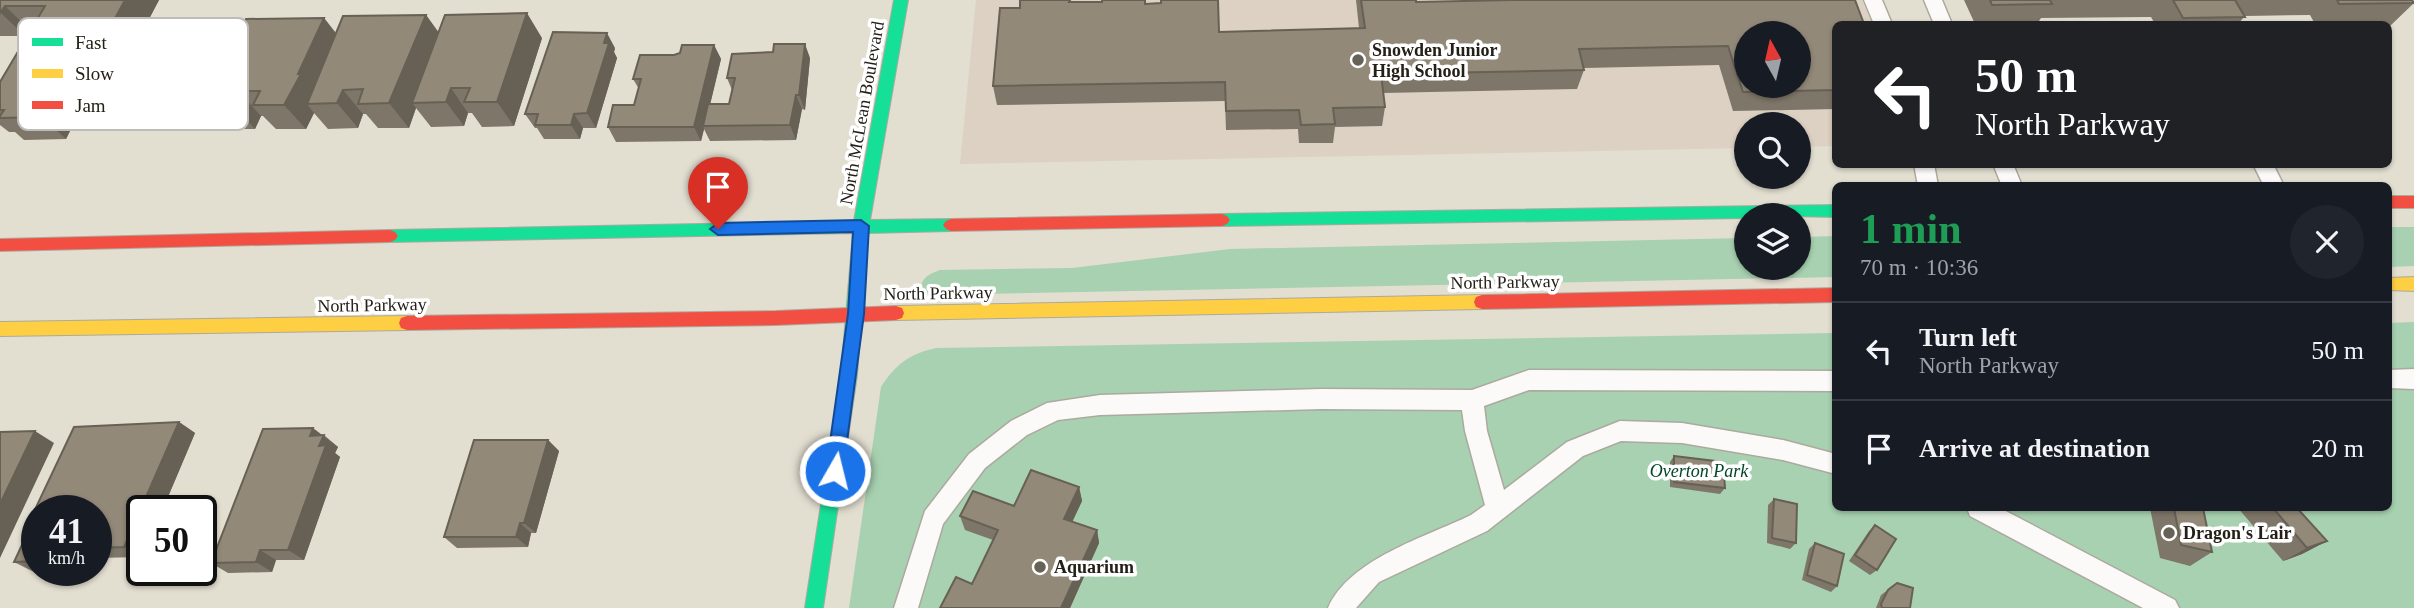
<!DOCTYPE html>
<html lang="en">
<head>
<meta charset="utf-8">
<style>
	:root { --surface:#171b24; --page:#20242c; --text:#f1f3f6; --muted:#9ea1a6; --line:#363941 }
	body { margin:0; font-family:Georgia,serif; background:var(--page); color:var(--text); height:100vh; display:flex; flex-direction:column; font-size:26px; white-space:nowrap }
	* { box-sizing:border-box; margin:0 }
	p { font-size:23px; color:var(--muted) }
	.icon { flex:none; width:38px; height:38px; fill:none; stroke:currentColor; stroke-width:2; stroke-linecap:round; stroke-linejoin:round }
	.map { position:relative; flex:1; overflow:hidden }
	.drawer { position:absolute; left:1832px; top:182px; width:560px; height:329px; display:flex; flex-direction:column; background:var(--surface); border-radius:10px; box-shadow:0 2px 5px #0004 }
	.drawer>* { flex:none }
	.hud { position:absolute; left:1832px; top:21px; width:560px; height:147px; border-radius:10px; box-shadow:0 2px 5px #0004; background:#202124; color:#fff; overflow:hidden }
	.needle { width:46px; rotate:352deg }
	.tools { position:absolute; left:1734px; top:21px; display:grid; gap:14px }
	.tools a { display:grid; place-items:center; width:77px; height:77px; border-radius:50%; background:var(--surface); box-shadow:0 2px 5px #0004; font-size:35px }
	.speed { position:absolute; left:21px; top:495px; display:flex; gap:14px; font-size:35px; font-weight:700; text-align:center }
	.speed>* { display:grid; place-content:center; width:91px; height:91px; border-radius:50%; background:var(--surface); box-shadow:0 2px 5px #0004; line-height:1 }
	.speed small { font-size:18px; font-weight:400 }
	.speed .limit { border:4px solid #111; border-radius:10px; background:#fff; color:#111 }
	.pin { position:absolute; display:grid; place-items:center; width:60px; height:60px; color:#fff; margin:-72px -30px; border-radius:50% 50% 50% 0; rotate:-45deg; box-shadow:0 0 7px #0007 }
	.pin .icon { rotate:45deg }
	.me { position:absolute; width:77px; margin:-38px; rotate:8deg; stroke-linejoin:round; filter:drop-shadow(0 0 5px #0008) }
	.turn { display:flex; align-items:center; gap:24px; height:147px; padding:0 28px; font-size:32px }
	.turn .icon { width:91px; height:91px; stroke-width:2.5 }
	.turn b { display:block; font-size:49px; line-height:60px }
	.round { display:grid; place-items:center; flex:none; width:74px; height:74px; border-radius:37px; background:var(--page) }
	.headline { display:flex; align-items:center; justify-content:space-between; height:119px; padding:0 28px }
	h1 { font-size:42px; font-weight:800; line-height:52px; color:#1e9e55 }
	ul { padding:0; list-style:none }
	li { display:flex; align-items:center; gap:21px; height:98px; padding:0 28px; border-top:2px solid var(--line) }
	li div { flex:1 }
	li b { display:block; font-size:26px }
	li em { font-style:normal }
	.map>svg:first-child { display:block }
	.education { fill:#ddd1c3; fill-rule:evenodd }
	.green { fill:#a7d1b0 }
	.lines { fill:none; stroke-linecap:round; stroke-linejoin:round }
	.lane-casing { stroke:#aca99e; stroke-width:3 }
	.fast-casing { stroke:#aca99e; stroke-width:2 }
	.slow-casing { stroke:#aca99e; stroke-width:2 }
	.jam-casing { stroke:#aca99e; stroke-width:2 }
	.lane { fill:#fbfaf8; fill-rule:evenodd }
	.fast { fill:#16e098; fill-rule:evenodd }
	.slow { fill:#ffcf43; fill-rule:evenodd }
	.jam { fill:#f24e42; fill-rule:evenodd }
	.wall { fill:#7e7668 }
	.shaded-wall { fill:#676055 }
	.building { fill:#938979; stroke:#676055; stroke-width:2; fill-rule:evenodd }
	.route { fill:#1a73e8; stroke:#114b97; stroke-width:2 }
	.poi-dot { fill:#666258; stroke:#fff; stroke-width:2.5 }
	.labels { text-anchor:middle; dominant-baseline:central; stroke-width:7; stroke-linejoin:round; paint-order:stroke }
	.poi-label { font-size:18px; font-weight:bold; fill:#242017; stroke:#fff; text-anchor:start }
	.street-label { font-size:18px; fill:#242017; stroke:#fff }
	.park-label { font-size:18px; font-style:italic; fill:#014626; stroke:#fff }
	.key { fill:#fff; stroke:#bdbcb9; stroke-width:2 }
	.key-label { font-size:19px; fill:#242017 }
</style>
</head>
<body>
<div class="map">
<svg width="2414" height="608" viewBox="0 0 2414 608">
	<rect width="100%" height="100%" fill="#e2ded0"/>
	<path class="education" d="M 976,0 L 1862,0 L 1872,24 L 1836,24 L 1836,146 L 1799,147 L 1799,124 L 1746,124 L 1746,148 L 960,164 ZM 1746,33 L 1799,33 L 1799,86 L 1746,86 Z"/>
	<path class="green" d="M 2389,227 L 2414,227 L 2414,266 L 2389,267 Z
		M 1836,236 L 1836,277 L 930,295 L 920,293 C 921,278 927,275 940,270 L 1072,268 L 1230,249 L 1746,238 L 1746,268 L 1799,268 L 1799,237 Z
		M 2414,322 L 2414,608 L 849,608 L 881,387 C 896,364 909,354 936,348 L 1836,333 L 1836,508 L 2389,508 L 2389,323 Z"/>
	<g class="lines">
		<g class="lane-casing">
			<path id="lane" d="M 1864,0 L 1882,0 L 1892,24 L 1874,24 Z
				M 1924,0 L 1942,0 L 1952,24 L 1934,24 Z
				M 1914,164 L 1934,164 L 1938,186 L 1918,186 Z
				M 1993,164 L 2013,164 L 2022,186 L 2002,186 Z
				M 2253,164 L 2273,164 L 2284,186 L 2264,186 Z
				M 2414,369 L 2414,389 L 2389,388 L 2389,370 Z
				M 1529,370 L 1836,371 L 1836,391 L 1529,390 L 1484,406 L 1487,431 L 1504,490 L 1567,442 L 1620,421 L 1682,423 L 1783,440 L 1836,454 L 1836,474 L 1783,460 L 1682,443 L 1621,441 L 1583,456 L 1487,531 L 1379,582 L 1356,608 L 1328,608 C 1349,559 1426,537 1471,515 L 1485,505 L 1465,431 L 1462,410 L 1321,409 L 1100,415 L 1058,420 L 1027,435 L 985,468 L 943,524 L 918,608 L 894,608 L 925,511 L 969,454 L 1011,421 L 1047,403 L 1100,395 L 1321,389 L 1472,390 Z
				M 1967,508 L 2000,508 L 2175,600 L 2179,608 L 2143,608 L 1970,516 Z"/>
		</g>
		<g class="fast-casing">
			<path id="fast" d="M 894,0 L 908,0 L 870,220 L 951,219 L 956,221 L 959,225 L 956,229 L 951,231 L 868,233 L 857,375 L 823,608 L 805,608 L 841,375 L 853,233 L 390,242 L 385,240 L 382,236 L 385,232 L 390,230 L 854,221 Z
				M 1836,205 L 1836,217 L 1746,215 L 1746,218 L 1222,226 L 1217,224 L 1214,220 L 1217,216 L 1222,214 Z"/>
		</g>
		<g class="slow-casing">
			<path id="slow" d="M 2414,277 L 2414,291 L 2389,290 L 2389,278 Z
				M 1482,295 L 1488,297 L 1490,302 L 1488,307 L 1482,309 L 896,320 L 890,318 L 888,313 L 890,308 L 896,306 Z
				M 407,316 L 413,318 L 415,323 L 413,328 L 407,330 L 0,336 L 0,322 Z"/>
		</g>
		<g class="jam-casing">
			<path id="jam" d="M 2389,196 L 2414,196 L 2414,208 L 2389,208 Z
				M 1222,214 L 1227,216 L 1230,220 L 1227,224 L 1222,226 L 951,231 L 946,229 L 943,225 L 946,221 L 951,219 Z
				M 390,230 L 395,232 L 398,236 L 395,240 L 390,242 L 0,251 L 0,239 Z
				M 1836,288 L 1836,302 L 1482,309 L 1476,307 L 1474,302 L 1476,297 L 1482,295 Z
				M 896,306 L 902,308 L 904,313 L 902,318 L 896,320 L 776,325 L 407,330 L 401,328 L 399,323 L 401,318 L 407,316 L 776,311 Z"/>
		</g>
		<use href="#lane" class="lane"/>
		<use href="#fast" class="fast"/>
		<use href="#slow" class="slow"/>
		<use href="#jam" class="jam"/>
	</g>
	<path class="wall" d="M 0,0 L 159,0 L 90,131 L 70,131 L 66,139 L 24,140 L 15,132 L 9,132 L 0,125 L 0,82 L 32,29 L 29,29 L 25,36 L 0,36 Z
		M 1020,0 L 1071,0 L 1071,2 L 1146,4 L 1219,32 L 1359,28 L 1356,0 L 1416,0 L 1416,2 L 1836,24 L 1836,109 L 1733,111 L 1719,65 L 1584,68 L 1584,70 L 1577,89 L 1383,93 L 1385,107 L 1382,126 L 1335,127 L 1333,143 L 1299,143 L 1298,129 L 1226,130 L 1225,101 L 997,105 L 993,86 L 1020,8 Z
		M 1964,0 L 2412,0 L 2414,3 L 2390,26 L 2389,26 L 2389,24 L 2315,24 L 2310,15 L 2245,16 L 2238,24 L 2155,24 L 2151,17 L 2041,18 L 2037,24 L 1975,24 Z
		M 426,15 L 439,33 L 542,38 L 514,126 L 482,127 L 472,113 L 468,113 L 464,126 L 431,127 L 416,108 L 409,128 L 378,128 L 366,114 L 363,114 L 358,128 L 328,129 L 314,113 L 306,129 L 276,129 L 263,116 L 261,116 L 255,129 L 227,129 L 209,110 L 200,128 L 119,130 L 103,115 L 221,69 L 324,18 L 336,33 Z
		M 714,45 L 721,59 L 710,104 L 729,104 L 732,90 L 727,78 L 810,58 L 805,110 L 802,109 L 796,140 L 710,141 L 704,129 L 701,141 L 616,142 L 608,127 L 634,105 L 639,89 L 633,79 L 674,55 Z
		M 615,48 L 614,52 L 617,58 L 596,128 L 583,128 L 580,139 L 544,139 L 537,128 L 535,128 L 525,114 Z
		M 179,422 L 195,433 L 162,511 L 142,511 L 142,557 L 96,558 L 96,511 L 37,511 L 37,570 L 83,570 L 34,572 L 14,562 L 34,520 L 31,518 L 74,427 Z
		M 324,435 L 338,447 L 335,453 L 340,457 L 304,560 L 276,560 L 272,572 L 228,573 L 211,563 L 322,436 Z
		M 548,440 L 559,451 L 536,533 L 531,533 L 528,547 L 457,548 L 444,537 Z
		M 1674,456 L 1725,488 L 1720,494 L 1670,487 L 1670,462 Z
		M 1079,487 L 1082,501 L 1072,522 L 1097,530 L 1099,543 L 1070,608 L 940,608 L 972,584 L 993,540 L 965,530 L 960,516 L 1014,506 Z
		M 1774,499 L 1796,543 L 1790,549 L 1767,543 L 1768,505 Z
		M 2150,508 L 2203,508 L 2212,552 L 2190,566 L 2160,558 Z
		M 2238,508 L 2297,508 L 2327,541 L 2302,554 L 2283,561 Z
		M 1875,525 L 1877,570 L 1870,575 L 1849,561 L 1869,531 Z
		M 1815,543 L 1837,586 L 1831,592 L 1802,580 L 1809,549 Z
		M 1897,583 L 1910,608 L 1876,608 L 1881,595 Z"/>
	<path class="shaded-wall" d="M 125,0 L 159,0 L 90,131 L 66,109 Z
		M 5,6 L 29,29 L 25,36 L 1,13 Z
		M 527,13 L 542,38 L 514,126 L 497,102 Z
		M 426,15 L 444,40 L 412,103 L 416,108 L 409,128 L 389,103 Z
		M 324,18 L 343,43 L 307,104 L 314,113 L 306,129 L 284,105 Z
		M 607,33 L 615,48 L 614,52 L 617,58 L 596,128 L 587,113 Z
		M 805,44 L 810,58 L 805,110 L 799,95 Z
		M 714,45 L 721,59 L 705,126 L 703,126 L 704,129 L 701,141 L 694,127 Z
		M 213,60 L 226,75 L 204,105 L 209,110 L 200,128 L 186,114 Z
		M 451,88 L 468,113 L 464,126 L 446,102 Z
		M 343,90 L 363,114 L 358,128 L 337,103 Z
		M 238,91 L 261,116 L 255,129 L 232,104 Z
		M 796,95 L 802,109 L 796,140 L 790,125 Z
		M 46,110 L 70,131 L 66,139 L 42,117 Z
		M 574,114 L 583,128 L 580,139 L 571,125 Z
		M 179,422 L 195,433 L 162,511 L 142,511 L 142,557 L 124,547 Z
		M 313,428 L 338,447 L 335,453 L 340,457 L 304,560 L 288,550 L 310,436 Z
		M 35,431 L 54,443 L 0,558 L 0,504 Z
		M 548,440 L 559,451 L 536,533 L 524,523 Z
		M 1079,487 L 1082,501 L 1067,533 L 1064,519 Z
		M 520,523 L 531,533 L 528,547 L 516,537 Z
		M 1097,530 L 1099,543 L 1070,608 L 1061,608 Z
		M 2327,541 L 2302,554 L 2283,561 L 2307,548 Z
		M 260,550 L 276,560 L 272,572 L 256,562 Z"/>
	<path class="building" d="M 0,0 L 125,0 L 66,109 L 46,110 L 42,117 L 0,118 L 0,116 L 4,110 L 0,110 L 0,82 L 45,6 L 5,6 L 0,13 Z
		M 1020,0 L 1070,0 L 1069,2 L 1102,2 L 1102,0 L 1145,0 L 1145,4 L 1161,3 L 1161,0 L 1218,0 L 1219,32 L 1365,28 L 1361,0 L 1416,0 L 1416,2 L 1511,0 L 1855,0 L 1864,24 L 1836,24 L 1836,90 L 1743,92 L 1728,46 L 1579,49 L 1584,70 L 1381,74 L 1385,107 L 1333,108 L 1335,124 L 1301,125 L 1299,110 L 1226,111 L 1225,82 L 993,86 L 1000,8 L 1020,8 ZM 1746,33 L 1799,33 L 1799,86 L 1746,86 Z
		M 1990,0 L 2050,0 L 2052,4 L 1992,5 Z
		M 2173,0 L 2235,0 L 2245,17 L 2183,18 Z
		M 2337,0 L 2412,0 L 2414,3 L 2339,4 Z
		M 527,13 L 497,102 L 464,102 L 470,88 L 451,88 L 446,102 L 412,103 L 445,15 Z
		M 426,15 L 389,103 L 358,104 L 363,89 L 343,90 L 337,103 L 307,104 L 343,16 Z
		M 324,18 L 298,74 L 301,74 L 284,105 L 253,105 L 260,91 L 238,91 L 232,104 L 204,105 L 246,19 Z
		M 553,32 L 607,33 L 604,43 L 609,43 L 587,113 L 574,114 L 571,125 L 535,125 L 538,114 L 525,114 Z
		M 774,44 L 805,44 L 799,95 L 796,95 L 790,125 L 703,126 L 708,104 L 729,104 L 735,78 L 727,78 L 732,54 L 773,52 Z
		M 682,45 L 714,45 L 694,127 L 608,127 L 613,105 L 634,105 L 641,79 L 633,79 L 640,55 L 674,55 L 680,53 Z
		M 179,422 L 124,547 L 96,548 L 96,511 L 37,511 L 37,561 L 14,562 L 35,517 L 31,518 L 74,427 Z
		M 313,428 L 310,436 L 324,435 L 319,446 L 326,445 L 288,550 L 260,550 L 256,562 L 211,563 L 263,429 Z
		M 35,431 L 0,504 L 0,432 Z
		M 474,440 L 548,440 L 524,523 L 520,523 L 516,537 L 444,537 Z
		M 1674,456 L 1723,462 L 1725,488 L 1674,482 Z
		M 1031,470 L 1079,487 L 1064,519 L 1097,530 L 1061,608 L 940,608 L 956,577 L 972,584 L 998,530 L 960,516 L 973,491 L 1014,506 Z
		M 1774,499 L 1797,504 L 1796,543 L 1772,538 Z
		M 2174,508 L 2203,508 L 2212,552 L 2181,545 Z
		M 2273,508 L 2297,508 L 2327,541 L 2307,548 Z
		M 1875,525 L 1896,539 L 1877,570 L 1855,555 Z
		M 1815,543 L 1844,554 L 1837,586 L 1807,575 Z
		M 1897,583 L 1913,588 L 1910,608 L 1882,608 L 1881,604 L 1888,590 Z"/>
	<path class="route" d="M 861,220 L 869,226 L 864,314 L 843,471 L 841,476 L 835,479 L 829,476 L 826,471 L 848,314 L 853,232 L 718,235 L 710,229 L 718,223 Z"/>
	<g class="poi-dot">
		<circle cx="1358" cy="60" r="7"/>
		<circle cx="2169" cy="533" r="7"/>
		<circle cx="1040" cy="567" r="7"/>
	</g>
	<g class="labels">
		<g class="poi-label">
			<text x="1372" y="50">Snowden Junior<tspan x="1372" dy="21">High School</tspan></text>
			<text x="2183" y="533">Dragon's Lair</text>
			<text x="1054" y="567">Aquarium</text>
		</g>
		<g class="street-label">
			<text transform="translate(862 113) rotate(-80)">North McLean Boulevard</text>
			<text transform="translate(1505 282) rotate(-1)">North Parkway</text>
			<text transform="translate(938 293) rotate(-1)">North Parkway</text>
			<text transform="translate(372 305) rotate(-1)">North Parkway</text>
		</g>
		<g class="park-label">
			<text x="1699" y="471">Overton Park</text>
		</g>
	</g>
	<rect x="18" y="18" width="230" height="112" rx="10" class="key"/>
	<rect x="32" y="38" width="31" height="8" fill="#16e098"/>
	<rect x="32" y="69" width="31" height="9" fill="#ffcf43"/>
	<rect x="32" y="101" width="31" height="8" fill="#f24e42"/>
	<g class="key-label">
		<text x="75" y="49">Fast</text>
		<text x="75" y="80">Slow</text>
		<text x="75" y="112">Jam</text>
	</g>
</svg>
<div class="tools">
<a><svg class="needle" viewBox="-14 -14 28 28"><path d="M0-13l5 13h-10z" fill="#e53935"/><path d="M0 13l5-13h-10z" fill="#9ea1a6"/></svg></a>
<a><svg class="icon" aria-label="search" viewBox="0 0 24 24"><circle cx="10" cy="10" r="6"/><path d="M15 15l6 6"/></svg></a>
<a><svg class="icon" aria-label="layers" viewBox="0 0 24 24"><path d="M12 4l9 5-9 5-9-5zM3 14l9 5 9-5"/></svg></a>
</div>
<div class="speed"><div>41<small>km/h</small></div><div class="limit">50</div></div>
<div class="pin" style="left:718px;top:229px;background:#d93025"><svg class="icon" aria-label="arrive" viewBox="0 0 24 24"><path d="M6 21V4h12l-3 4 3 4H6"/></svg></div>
<svg class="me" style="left:835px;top:471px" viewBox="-20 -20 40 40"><circle r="17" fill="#1a73e8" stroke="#fff" stroke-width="3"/><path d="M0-11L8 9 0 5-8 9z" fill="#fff"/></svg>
<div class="hud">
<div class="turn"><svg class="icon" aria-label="left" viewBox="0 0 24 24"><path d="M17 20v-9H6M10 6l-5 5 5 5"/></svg><div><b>50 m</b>North Parkway</div></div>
</div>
<section class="drawer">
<div class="headline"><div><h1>1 min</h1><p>70 m · 10:36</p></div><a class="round"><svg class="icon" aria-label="close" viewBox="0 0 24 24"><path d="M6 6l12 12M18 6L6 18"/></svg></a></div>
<ul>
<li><svg class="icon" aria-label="left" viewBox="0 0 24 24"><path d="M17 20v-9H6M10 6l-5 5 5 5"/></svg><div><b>Turn left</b><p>North Parkway</p></div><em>50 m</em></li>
<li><svg class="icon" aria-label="arrive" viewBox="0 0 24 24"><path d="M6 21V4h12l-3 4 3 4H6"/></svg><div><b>Arrive at destination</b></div><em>20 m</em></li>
</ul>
</section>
</div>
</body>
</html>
